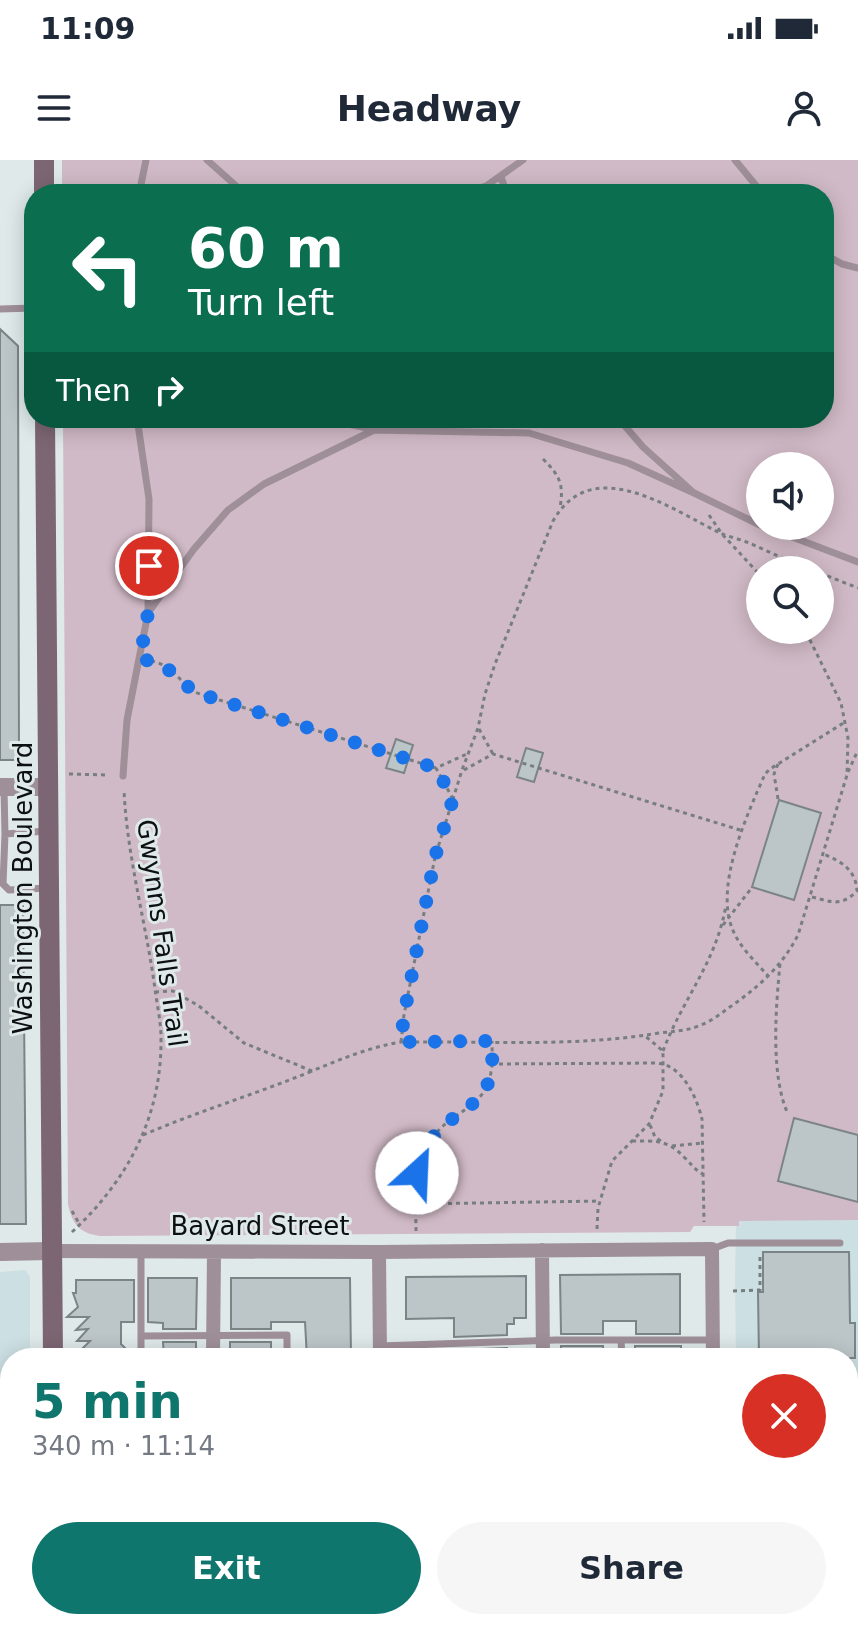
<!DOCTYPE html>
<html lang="en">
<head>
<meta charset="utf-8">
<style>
	:root { --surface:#fff; --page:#f6f6f7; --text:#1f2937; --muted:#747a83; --accent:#0f766e }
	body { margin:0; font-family:"DejaVu Sans",sans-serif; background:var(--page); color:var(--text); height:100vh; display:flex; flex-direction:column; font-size:30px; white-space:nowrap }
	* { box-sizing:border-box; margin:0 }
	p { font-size:26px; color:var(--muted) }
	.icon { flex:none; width:44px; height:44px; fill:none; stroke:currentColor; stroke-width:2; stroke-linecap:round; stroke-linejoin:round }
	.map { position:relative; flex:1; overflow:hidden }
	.panel { position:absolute; left:0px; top:1188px; width:858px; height:282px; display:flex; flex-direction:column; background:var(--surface); border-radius:32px 32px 0 0; box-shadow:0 4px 20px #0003 }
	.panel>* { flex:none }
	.hud { position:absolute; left:24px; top:24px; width:810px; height:244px; border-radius:32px; box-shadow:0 4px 20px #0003; background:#0b6e4f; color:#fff; overflow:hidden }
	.controls { position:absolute; left:746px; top:292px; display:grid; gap:16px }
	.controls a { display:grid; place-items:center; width:88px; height:88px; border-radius:50%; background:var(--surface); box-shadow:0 4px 20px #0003; font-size:40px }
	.pin { position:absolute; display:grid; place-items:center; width:68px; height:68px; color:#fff; margin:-34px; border:4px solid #fff; border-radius:50%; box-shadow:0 2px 8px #0007 }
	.me { position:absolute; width:88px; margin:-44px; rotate:25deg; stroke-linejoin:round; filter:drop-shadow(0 0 6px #0008) }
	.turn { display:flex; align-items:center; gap:28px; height:168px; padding:0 32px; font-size:36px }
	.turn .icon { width:104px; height:104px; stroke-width:2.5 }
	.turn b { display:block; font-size:56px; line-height:68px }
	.then { display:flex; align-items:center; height:76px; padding:0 32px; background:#0003; gap:16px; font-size:30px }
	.round { display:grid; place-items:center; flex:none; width:84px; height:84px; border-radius:42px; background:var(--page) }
	.overview { display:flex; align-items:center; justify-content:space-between; height:136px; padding:0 32px }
	h1 { font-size:48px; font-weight:600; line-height:60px; color:var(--accent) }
	.action { display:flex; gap:16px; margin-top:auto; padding:16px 32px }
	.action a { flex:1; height:92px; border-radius:48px; background:var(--accent); color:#fff; font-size:32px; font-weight:600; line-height:92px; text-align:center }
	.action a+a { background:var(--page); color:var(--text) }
	.status { display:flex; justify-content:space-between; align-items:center; height:56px; padding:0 40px; background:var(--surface); direction:ltr }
	.status svg { height:22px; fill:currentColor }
	header { display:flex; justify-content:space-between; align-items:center; height:104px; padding:0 32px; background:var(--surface); font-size:36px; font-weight:600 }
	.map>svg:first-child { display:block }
	.built { fill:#ccdfe2 }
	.green { fill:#d1bac7; fill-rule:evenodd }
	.building { fill:#bcc6c8; stroke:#7b8486; stroke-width:2 }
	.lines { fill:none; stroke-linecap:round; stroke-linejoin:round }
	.path { stroke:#777e7f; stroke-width:3; stroke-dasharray:4 4; stroke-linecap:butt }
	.service { stroke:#9f8f98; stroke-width:7 }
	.minor { stroke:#9f8f98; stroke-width:14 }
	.tertiary { stroke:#9f8f98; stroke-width:18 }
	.secondary { stroke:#7c6673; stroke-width:20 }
	.route { stroke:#1a73e8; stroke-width:14; stroke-dasharray:0 25.2 }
	.labels { text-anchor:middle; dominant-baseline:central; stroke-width:6; stroke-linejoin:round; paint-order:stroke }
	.street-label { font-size:26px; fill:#0d1011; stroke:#dfe9ea }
</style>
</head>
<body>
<div class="status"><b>11:09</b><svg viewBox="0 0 49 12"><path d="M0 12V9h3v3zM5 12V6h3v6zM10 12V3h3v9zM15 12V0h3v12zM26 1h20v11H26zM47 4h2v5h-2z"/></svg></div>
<header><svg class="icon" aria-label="menu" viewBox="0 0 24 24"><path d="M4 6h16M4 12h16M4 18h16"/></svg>Headway<svg class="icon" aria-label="person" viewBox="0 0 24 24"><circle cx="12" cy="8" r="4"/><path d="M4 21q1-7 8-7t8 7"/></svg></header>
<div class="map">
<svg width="858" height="1469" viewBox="0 0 858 1469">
	<rect width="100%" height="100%" fill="#dfe9ea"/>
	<path class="built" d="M 736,1059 L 858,1059 L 858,1469 L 739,1469 L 739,1460 L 848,1460 L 848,1198 L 736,1198 L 735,1122 Z
		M 25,1110 L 30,1117 L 30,1198 L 10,1198 L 10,1435 L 0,1436 L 0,1112 Z"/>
	<path class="green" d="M 62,0 L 858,0 L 858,1060 L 739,1061 L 739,1066 L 694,1066 L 690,1072 L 100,1076 C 79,1073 72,1064 68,1044 L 63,258 L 824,258 L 824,34 L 62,34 ZM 760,306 L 820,306 L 820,366 L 760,366 ZM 760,410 L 820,410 L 820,470 L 760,470 Z"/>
	<path class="building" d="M 0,169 L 18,186 L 19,600 L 0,600 Z
		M 396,579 L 413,585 L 404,613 L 386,608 Z
		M 526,588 L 543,593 L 534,622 L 517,617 Z
		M 779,640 L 821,653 L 794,740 L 752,727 Z
		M 0,745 L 23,745 L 26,1064 L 0,1064 Z
		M 794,958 L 858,975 L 858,1042 L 778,1021 Z
		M 763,1092 L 849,1092 L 850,1163 L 855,1163 L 855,1198 L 759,1198 L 758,1132 L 763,1132 Z
		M 680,1114 L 680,1174 L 636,1174 L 636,1161 L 603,1161 L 603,1174 L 561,1174 L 560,1115 Z
		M 526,1116 L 526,1158 L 514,1158 L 514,1164 L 507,1164 L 507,1175 L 454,1177 L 454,1158 L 406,1159 L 406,1117 Z
		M 148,1118 L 197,1118 L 196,1169 L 163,1169 L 163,1163 L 148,1162 Z
		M 231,1118 L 350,1118 L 351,1198 L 307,1198 L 305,1162 L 271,1162 L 271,1169 L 231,1169 Z
		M 76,1120 L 134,1120 L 134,1162 L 121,1162 L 121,1184 L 125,1188 L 125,1198 L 73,1198 L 90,1181 L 77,1181 L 88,1169 L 76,1170 L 89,1157 L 67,1157 L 78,1147 L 73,1133 L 76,1133 Z
		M 163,1182 L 196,1182 L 196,1198 L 164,1198 Z
		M 230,1182 L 271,1182 L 271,1198 L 230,1198 Z
		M 561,1186 L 603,1186 L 603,1195 L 600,1195 L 600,1198 L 561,1198 Z
		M 635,1186 L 681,1186 L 681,1198 L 640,1198 L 640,1194 L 635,1194 Z
		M 507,1188 L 508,1198 L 454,1198 L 454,1190 Z"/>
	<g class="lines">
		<path class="path" d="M 543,299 C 560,316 564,324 560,348
			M 709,355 L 722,374 L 760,415
			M 820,413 L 858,428
			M 151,501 C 170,504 180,521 194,532 L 436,608
			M 479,569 L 493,594
			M 464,610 L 493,594 L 740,670
			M 848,612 L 858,590
			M 69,614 L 109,615
			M 453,639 L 436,608 L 469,593
			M 778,639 L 774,614 L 778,604
			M 812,737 C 832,742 841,747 857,731 C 856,710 841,701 823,694
			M 723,765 L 750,730
			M 780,804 C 776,846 770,915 788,954
			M 769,817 C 756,802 739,787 732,768 C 715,724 747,655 765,614 L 770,609 L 845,562
			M 155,832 L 173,831 L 199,846 L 244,883 L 312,911 C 341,899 370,887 401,882 C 484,881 572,887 653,874 C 670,871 685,872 701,865 C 714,860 725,850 737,842 C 763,823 783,804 798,775 L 847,615 L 848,578 L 841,543 L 805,470
			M 401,882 L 404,855 L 435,697 L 462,610 L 478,568 L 485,534 L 495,504 L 553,361 C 592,292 671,349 720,373 C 729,377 740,379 749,383 C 770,392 790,402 811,410
			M 663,891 C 683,838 716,803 726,745
			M 491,904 L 656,903 C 661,904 665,904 670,907 C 687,916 698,942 702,959 L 704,1062
			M 650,965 L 655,977 L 661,981
			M 143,975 C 199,951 256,934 312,911
			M 632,981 C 655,981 667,979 684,997 C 691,1004 695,1010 703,1014
			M 672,986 L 703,983
			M 416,1044 L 600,1041
			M 72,1051 L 80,1065
			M 597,1069 L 598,1048 L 612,1001 L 649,964 L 663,931 L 663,891 L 644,875
			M 416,1071 C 416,1047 412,1018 422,997 C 426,985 434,974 443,966 C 462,949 487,942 491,912 C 493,902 492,891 492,881
			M 72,1072 C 128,1020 162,956 161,878 C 161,862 157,845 155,829 C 146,763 127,697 124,630
			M 733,1131 L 760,1130 L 760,1096"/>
		<path class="service" d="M 207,0 L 243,32
			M 735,0 L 763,34
			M 501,17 L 507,34
			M 139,34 L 146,0
			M 237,34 L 243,32 L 268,34
			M 458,34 L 486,26 L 523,0
			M 824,94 L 842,104 L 858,108
			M 0,149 L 34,148
			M 319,258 L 372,269
			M 618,258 L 643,287 L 694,333 L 760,365
			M 763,366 L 858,402
			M 148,453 L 194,389 L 228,350 L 264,324 L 374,270 L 529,273 L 628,303 L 694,333
			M 123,616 L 127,560 L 148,453 L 149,339 L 137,258
			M 4,629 L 5,674
			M 47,671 L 5,674 L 3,724 L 9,730 L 48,728
			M 712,1089 L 728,1083 L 840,1083
			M 141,1092 L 141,1198
			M 141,1176 L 287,1175 L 287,1198
			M 621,1180 L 622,1198
			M 380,1186 L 556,1180 L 713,1180
			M 848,1452 L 858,1421
			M 468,1460 L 468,1469
			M 545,1466 L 715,1465
			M 217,1467 L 381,1464
			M 842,1469 L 845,1460"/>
		<path class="minor" d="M 542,1090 L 543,1198
			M 51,1091 L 379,1092 L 712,1089 L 713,1198
			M 379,1092 L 380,1198
			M 213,1198 L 214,1092
			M 217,1460 L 217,1469
			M 381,1460 L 381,1469
			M 545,1460 L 545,1469
			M 715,1460 L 715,1469"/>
		<path class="tertiary" d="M 0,627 L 49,627
			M 0,1092 L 51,1091"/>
		<path class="secondary" d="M 44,0 L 44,34
			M 45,258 L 53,1198
			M 55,1460 L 55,1469"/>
	</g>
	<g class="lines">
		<path class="route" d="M 149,406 L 148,453 L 140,499 L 161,503 L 194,532 L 436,608 L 453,639 L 435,697 L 404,855 L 401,882 L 492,881 C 492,892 493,903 491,913 C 486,940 464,949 446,964 C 430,977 422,994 417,1013"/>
	</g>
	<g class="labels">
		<g class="street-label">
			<text transform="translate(23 728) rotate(-90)">Washington Boulevard</text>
			<text transform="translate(162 773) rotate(82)">Gwynns Falls Trail</text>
			<text x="260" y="1066">Bayard Street</text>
		</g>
	</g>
</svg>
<div class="controls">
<a><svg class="icon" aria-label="sound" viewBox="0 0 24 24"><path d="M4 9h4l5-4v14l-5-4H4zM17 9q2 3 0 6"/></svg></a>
<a><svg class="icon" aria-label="search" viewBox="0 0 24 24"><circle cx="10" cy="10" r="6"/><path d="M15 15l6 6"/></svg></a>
</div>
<div class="pin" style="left:149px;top:406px;background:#d93025"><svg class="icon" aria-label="arrive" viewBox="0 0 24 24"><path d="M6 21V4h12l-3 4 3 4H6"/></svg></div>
<svg class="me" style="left:417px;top:1013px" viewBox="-20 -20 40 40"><circle r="19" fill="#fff"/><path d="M0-13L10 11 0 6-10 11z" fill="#1a73e8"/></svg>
<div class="hud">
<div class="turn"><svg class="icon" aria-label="left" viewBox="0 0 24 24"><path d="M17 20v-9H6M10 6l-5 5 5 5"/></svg><div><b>60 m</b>Turn left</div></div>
<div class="then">Then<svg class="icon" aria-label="right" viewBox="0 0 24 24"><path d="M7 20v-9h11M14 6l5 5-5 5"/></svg></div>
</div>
<section class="panel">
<div class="overview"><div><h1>5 min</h1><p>340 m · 11:14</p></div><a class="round" style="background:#d93025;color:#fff"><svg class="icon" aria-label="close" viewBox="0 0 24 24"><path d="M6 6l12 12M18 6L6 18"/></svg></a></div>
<div class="action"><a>Exit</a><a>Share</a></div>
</section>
</div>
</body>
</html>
